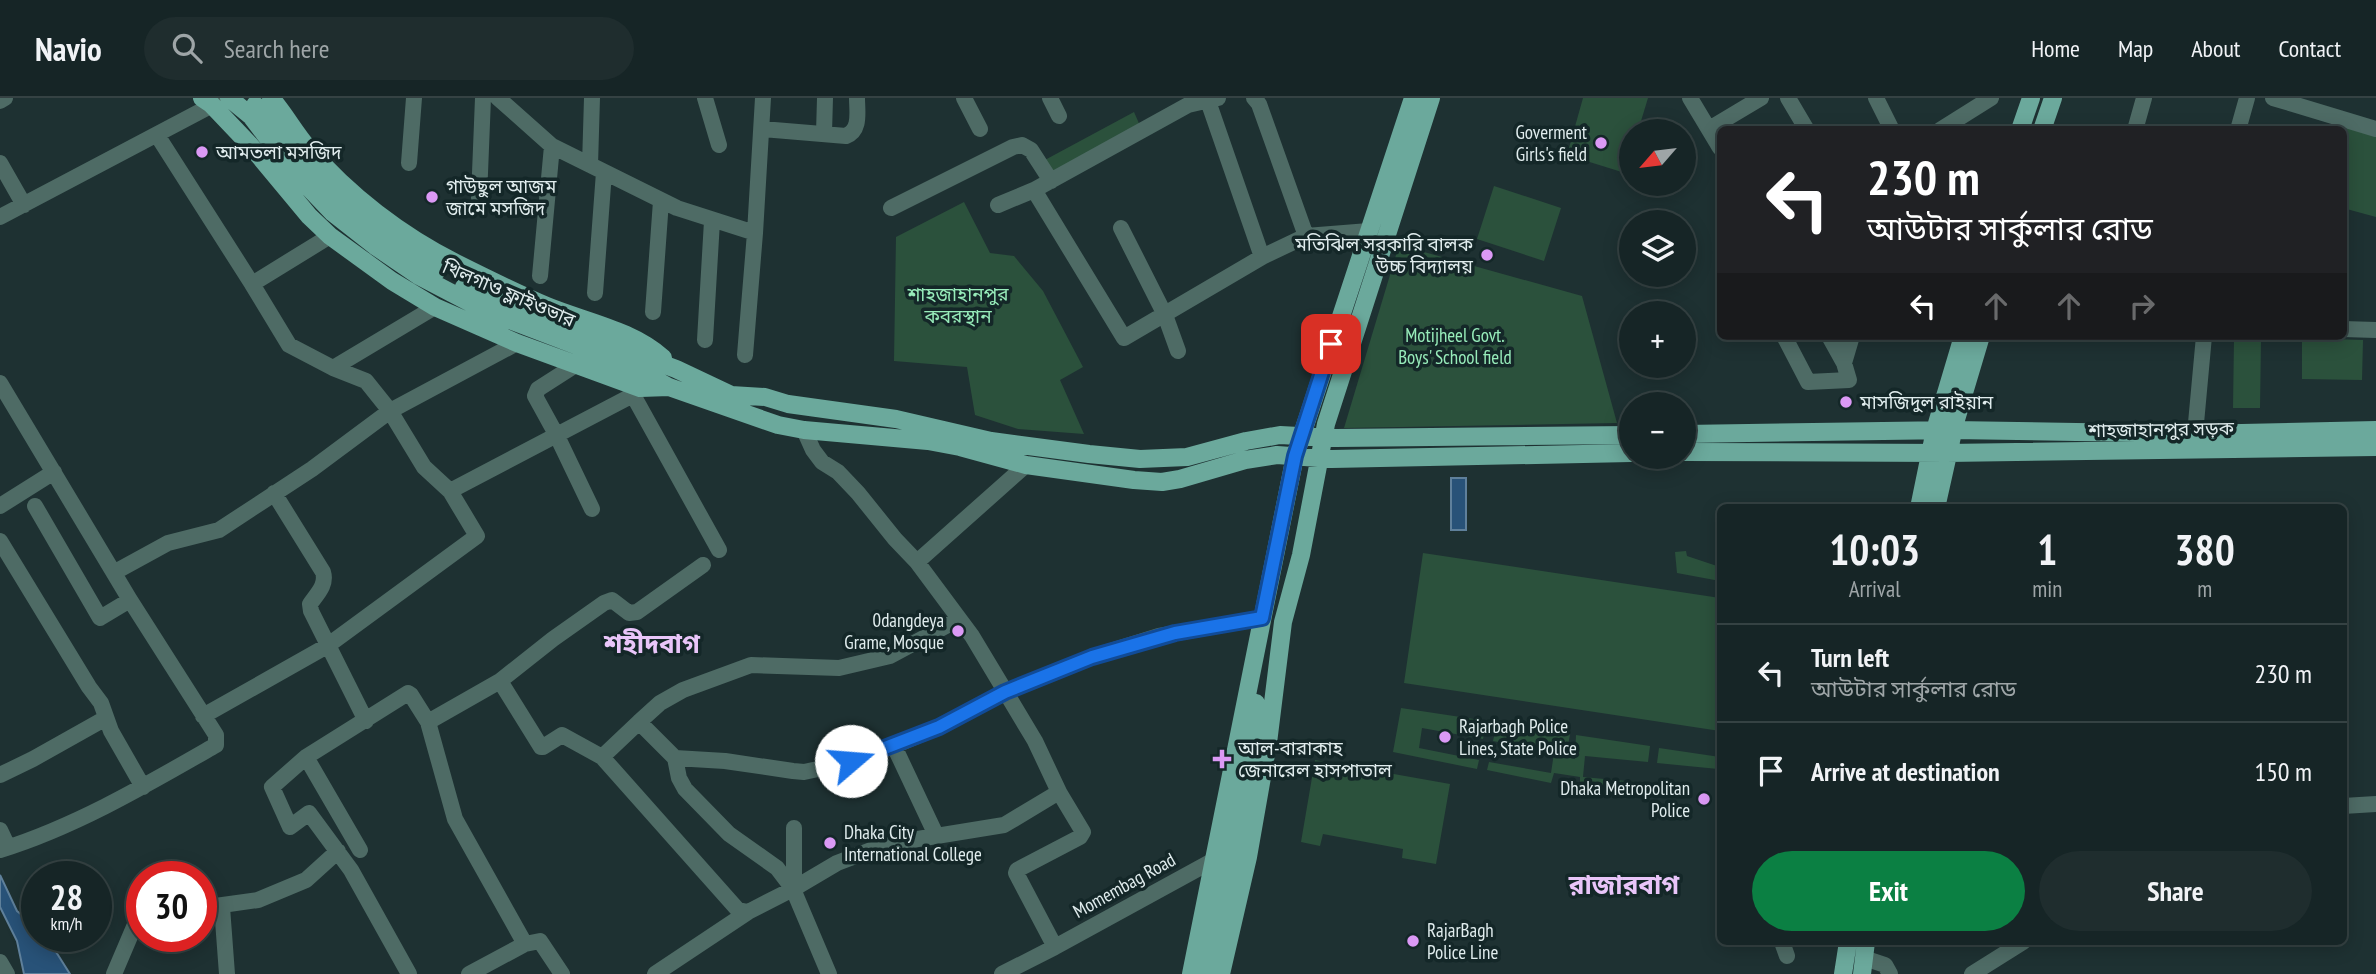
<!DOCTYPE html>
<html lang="en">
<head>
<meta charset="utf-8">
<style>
	:root { --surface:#162526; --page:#1f2d2e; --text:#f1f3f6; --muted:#9ea5a7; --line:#354243; --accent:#0b8043 }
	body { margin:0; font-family:"PT Sans Narrow","Noto Sans Bengali",sans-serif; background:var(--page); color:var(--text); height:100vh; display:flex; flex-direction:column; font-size:26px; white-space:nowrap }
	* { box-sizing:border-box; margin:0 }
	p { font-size:23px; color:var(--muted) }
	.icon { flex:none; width:38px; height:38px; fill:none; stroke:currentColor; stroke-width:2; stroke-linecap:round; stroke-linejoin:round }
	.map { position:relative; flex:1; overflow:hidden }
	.drawer { position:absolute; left:1717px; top:406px; width:630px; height:441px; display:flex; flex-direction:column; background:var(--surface); border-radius:10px; box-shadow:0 4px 18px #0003,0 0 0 2px var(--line) }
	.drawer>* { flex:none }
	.top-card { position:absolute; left:1717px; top:28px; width:630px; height:214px; border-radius:10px; box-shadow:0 4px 18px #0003,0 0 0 2px var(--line); background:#202124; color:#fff; overflow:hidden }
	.needle { width:46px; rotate:242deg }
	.controls { position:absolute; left:1619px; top:21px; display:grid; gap:14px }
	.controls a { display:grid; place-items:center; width:77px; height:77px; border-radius:50%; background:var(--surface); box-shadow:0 4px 18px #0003,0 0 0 2px var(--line); font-size:35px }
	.speed { position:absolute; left:21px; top:763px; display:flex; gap:14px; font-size:35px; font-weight:700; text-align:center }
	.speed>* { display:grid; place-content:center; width:91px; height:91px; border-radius:50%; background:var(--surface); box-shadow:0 4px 18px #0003,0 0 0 2px var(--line); line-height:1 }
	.speed small { font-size:18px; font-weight:400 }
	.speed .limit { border:10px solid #d22; background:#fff; color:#111 }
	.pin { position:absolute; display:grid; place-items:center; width:60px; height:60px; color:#fff; margin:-30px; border-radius:14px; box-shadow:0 4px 10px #0006 }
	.me { position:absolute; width:77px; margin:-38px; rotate:72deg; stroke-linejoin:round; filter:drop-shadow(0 0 5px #0008) }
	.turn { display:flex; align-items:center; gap:24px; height:147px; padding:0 35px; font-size:32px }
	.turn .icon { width:91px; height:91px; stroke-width:2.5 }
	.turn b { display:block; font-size:49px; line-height:60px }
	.lanes { display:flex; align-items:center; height:66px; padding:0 35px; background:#0003; justify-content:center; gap:35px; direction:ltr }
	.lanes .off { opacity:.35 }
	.eta { display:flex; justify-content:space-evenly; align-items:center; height:119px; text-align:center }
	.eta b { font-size:42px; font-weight:600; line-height:49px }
	.primary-button { display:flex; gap:14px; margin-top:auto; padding:14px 35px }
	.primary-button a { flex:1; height:80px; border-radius:42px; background:var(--accent); color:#fff; font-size:28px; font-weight:600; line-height:80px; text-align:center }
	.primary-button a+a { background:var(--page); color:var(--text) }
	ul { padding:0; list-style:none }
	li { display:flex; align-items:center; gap:21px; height:98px; padding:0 35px; border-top:2px solid var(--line) }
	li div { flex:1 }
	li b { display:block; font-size:26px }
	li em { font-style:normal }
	header { display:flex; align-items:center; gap:42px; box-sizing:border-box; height:98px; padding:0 35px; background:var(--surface); border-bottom:2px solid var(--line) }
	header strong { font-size:33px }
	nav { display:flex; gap:38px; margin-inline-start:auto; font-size:24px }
	.search { width:490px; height:63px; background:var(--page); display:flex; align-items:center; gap:18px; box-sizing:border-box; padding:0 24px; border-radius:38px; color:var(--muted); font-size:26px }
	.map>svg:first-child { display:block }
	.green { fill:#2b513c }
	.water { fill:#285278; stroke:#5f809b; stroke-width:2 }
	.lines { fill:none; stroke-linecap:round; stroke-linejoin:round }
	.minor { stroke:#4e6b65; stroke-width:16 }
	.major { stroke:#6ba99c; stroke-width:18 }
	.route-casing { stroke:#114b97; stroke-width:18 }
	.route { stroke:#1a73e8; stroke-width:12 }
	.poi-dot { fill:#db99f5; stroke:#142728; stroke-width:2.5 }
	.labels { text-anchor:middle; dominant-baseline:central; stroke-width:7; stroke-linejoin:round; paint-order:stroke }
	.poi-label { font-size:19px; fill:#e0eced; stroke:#142728; text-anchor:start }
	.street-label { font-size:19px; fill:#e0eced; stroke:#142728 }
	.park-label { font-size:19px; fill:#97ecba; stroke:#142728 }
	.district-label { font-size:26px; font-weight:bold; fill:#e9c5f9; stroke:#142728 }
</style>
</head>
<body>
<header>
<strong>Navio</strong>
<div class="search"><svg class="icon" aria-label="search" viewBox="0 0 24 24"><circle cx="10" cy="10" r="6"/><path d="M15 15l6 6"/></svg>Search here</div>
<nav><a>Home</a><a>Map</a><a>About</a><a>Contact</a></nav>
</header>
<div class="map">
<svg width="2376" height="876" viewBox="0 0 2376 876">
	<rect width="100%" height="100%" fill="#1e3132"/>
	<path class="green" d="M 1583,0 L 1648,0 L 1638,33 L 1631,33 L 1631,56 L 1625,75 L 1567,57 Z
		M 1134,14 L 1141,30 L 1050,76 L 1043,63 Z
		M 2347,30 L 2376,38 L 2376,119 L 2343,110 L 2343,42 Z
		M 1494,88 L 1561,110 L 1544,163 L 1477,141 Z
		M 964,104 L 990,155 L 1014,158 L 1043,193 L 1083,269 L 1060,282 L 1084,336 L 1018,331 L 975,317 L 967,269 L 894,263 L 896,139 Z
		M 1399,147 L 1582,198 L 1617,325 L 1344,330 Z
		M 2302,240 L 2363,242 L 2362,282 L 2302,281 Z
		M 2234,241 L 2261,241 L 2260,310 L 2233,310 Z
		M 1686,453 L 1687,458 L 1720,469 L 1720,483 L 1677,475 L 1675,454 Z
		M 1423,455 L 1720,500 L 1720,633 L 1404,585 Z
		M 1401,610 L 1487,623 L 1483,641 L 1422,630 L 1419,650 L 1479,662 L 1477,671 L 1393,654 Z
		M 1497,625 L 1570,636 L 1568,648 L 1564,647 L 1562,658 L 1575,661 L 1576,637 L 1650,648 L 1648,664 L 1585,658 L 1583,679 L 1647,685 L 1646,693 L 1580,689 L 1580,679 L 1554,675 L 1551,685 L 1487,672 L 1489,664 L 1551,675 L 1554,655 L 1493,643 Z
		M 1659,650 L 1720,659 L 1718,671 L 1657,665 Z
		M 1315,662 L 1450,686 L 1436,766 L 1402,760 L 1403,751 L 1323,736 L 1320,748 L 1301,744 Z"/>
	<path class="water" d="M 1451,380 L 1466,380 L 1466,432 L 1451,432 Z
		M 0,777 L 17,813 L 22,817 L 31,817 C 37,824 37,829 37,838 L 46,838 L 70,876 L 24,876 L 17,843 L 0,809 Z"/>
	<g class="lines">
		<path class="minor" d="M 498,0 L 552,48 L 677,110 L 755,135 L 745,257
			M 705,0 L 719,47
			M 964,0 L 980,31
			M 1050,0 L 1059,18
			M 1218,0 L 1188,7 L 1034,92 L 1124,240 L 1262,159 L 1306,138 L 1259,6 L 1254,0
			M 1690,0 L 1720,50
			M 1788,0 L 1807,32
			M 1876,0 L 1892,32
			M 2273,0 L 2376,31
			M 0,3 L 5,0
			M 1208,3 L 1262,159
			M 762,31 L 846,38 C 861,32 857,14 857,0
			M 1709,31 L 1761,0
			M 1940,32 L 1991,0
			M 2135,32 L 2144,0
			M 2238,32 L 2247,0
			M 824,35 L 825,0
			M 157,37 L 252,186 L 330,138
			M 0,65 L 24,107
			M 409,65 L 414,0
			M 590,67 L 592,0
			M 479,100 L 483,0
			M 998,107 L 1034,92
			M 891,110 L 1013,49 L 1022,47 L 1031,52 L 1051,83
			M 0,119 L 220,3
			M 1121,130 L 1165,217 L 1178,253
			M 755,135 L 763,0
			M 1306,138 L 1369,133
			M 540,178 L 552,48
			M 595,195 L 604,74
			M 653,214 L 661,103
			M 2343,231 L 2376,232
			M 1784,238 L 1808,284 L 1849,282 L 1844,265
			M 1829,238 L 1844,265 L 1852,238
			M 705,242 L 712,123
			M 577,266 L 538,291 L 535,298 L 557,338 L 592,411
			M 333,270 L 435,209
			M 0,285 L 130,502 L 216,637 L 216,647 C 148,686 75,729 0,752
			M 633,297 L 719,452
			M 804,332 L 813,352 L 822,364 L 838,374 L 858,395 L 895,441 L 917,464 L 972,538 L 1035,643 L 1059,694
			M 2195,336 L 2204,238
			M 450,393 L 633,297 L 640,290
			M 274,395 L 323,474 C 327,487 317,496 310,506 L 311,513 L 366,623
			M 0,408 L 54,374
			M 35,408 L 100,520 L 130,502
			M 0,443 L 89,589 L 101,605 L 111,633 L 143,689
			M 917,464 L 1026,367
			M 115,474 L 168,445 L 219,432 L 312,371 L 390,313 L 517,245
			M 500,583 L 541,649 L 543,649 L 562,637 L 602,659
			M 203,618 L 327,548 L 477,438 L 450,393 L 424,369 L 390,313 L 366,283 L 333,270 L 289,247 L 252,186
			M 428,624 L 500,583 L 553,541 L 604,505 L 612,502 L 629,515 L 637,514 L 703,467
			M 639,624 L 660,605 L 683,592 L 751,567 L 839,570 L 890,558 L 959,521
			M 894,648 L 936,737
			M 306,659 L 360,752
			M 675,660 L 679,680 L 685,691 L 729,736 L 777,770 L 793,791 L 837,765 L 887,746 L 1004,727 L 1059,694 L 1083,734 L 1080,739 L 1017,772 L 1016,775 L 1055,849 L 1002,876
			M 0,677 L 33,661 L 106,620
			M 2343,708 L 2376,706
			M 794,730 L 794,790
			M 0,732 L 8,749
			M 222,809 L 227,876
			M 201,810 L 258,802 L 306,782 L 338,753
			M 1782,844 L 1787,858
			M 1055,849 L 1214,762
			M 1864,860 L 1885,867 L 1890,876
			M 0,864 L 7,876
			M 114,876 L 134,829 L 142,826
			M 409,876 L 351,772 L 309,715 L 290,729 L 272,689 L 306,659 L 408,595 L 411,597 L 428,624 L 455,721 L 525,846 L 540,843 L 562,876
			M 469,876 L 525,846
			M 655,876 L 748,814
			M 829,876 L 793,791 L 748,814 L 738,812 L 602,659 L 639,624 L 675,660 L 725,663 L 793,673 L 804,674 L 837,667 L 894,648 L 939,629 L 1005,594 L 1092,559 L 1159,538 L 1262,520
			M 1972,876 L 2023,844"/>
		<path class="major" d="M 202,0 L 211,6 L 250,47 L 309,118 L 330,138 L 392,183 L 435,209 L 517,245 L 640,290 L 669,289
			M 229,0 L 251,18 L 292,72 L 333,115 L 375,148 L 419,178 L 486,213 L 633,269 L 669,289 L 778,327 L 804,332 L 928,343 L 960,349 L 1026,367 L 1134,382 L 1162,384 L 1180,381 L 1245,362 L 1277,357 L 1332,361 L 1631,355
			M 271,0 C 285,16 295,35 309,51 C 348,97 402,138 456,165 C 486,180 516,195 547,208 C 586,224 632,232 663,260
			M 255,7 C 274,24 285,47 302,66 C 342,109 386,143 436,174
			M 2020,32 L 2031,0
			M 2042,32 L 2053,0
			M 464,189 L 514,211 L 676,271 L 731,297 L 765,299 L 788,306 L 896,321 L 991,343 L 1089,356 L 1140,361 L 1187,359 L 1246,343 L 1280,337 L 1336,340 L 1631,337
			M 1684,336 L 1953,332 L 2195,336 L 2376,332
			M 1684,354 L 1947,355 L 2376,349
			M 1919,410 L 1935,332 L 1963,238
			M 1936,410 L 1955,325 L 1981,238
			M 1191,876 L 1295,358 L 1413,0
			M 1207,876 L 1237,736 L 1254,630 L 1256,605
			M 1221,876 L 1248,759 L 1268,645 L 1283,524 L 1301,457 L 1326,326 L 1431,0
			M 1843,876 L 1848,844
			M 1862,876 L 1866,844"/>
	</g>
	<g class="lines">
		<g class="route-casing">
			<path id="route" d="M 851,663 L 939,629 L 1005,594 L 1092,559 L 1175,535 L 1262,520 L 1295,358 L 1331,246"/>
		</g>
		<use href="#route" class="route"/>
	</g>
	<g class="poi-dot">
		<circle cx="1601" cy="45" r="7"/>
		<circle cx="202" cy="54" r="7"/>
		<circle cx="432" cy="99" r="7"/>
		<circle cx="1487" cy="157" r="7"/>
		<circle cx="1846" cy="304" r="7"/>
		<circle cx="958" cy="533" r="7"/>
		<circle cx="1445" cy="639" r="7"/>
		<path d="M1218.5 650.5h7v7h7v7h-7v7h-7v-7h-7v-7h7z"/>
		<circle cx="1704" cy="701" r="7"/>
		<circle cx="830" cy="745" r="7"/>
		<circle cx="1413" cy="843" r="7"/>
	</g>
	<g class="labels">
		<g class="poi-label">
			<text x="1587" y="34" text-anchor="end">Goverment<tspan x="1587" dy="22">Girls's field</tspan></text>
			<text x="216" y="54">আমতলা মসজিদ</text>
			<text x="446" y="88">গাউছুল আজম<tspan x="446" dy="22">জামে মসজিদ</tspan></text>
			<text x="1473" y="146" text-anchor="end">মতিঝিল সরকারি বালক<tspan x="1473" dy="22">উচ্চ বিদ্যালয়</tspan></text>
			<text x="1860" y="304">মাসজিদুল রাইয়ান</text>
			<text x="944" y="522" text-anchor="end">0dangdeya<tspan x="944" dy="22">Grame, Mosque</tspan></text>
			<text x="1459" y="628">Rajarbagh Police<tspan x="1459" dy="22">Lines, State Police</tspan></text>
			<text x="1238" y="650">আল-বারাকাহ<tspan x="1238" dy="22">জেনারেল হাসপাতাল</tspan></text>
			<text x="1690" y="690" text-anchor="end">Dhaka Metropolitan<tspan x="1690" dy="22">Police</tspan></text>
			<text x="844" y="734">Dhaka City<tspan x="844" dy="22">International College</tspan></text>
			<text x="1427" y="832">RajarBagh<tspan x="1427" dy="22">Police Line</tspan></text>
		</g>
		<g class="street-label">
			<text transform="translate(509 195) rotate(23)">খিলগাও ফ্লাইওভার</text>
			<text transform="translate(2161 331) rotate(-1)">শাহজাহানপুর সড়ক</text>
			<text transform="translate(1124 787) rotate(-29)">Momembag Road</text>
		</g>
		<g class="park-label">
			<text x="958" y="196">শাহজাহানপুর<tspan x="958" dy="22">কবরস্থান</tspan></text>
			<text x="1455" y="237">Motijheel Govt.<tspan x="1455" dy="22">Boys' School field</tspan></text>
		</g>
		<g class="district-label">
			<text x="652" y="545">শহীদবাগ</text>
			<text x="1624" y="786">রাজারবাগ</text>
		</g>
	</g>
</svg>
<div class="controls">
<a><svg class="needle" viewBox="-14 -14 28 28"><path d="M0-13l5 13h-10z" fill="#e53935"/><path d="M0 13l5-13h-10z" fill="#9ea5a7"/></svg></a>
<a><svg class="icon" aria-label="layers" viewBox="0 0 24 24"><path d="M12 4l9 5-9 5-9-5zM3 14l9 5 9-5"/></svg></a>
<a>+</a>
<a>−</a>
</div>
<div class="speed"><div>28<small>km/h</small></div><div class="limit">30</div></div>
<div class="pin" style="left:1331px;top:246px;background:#d93025"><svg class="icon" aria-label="arrive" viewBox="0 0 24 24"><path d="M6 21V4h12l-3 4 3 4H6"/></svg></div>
<svg class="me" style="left:851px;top:663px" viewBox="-20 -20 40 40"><circle r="19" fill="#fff"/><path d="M0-13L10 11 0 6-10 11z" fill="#1a73e8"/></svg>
<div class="top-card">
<div class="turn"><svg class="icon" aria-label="left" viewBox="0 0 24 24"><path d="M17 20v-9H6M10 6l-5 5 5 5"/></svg><div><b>230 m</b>আউটার সার্কুলার রোড</div></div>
<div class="lanes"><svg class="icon" aria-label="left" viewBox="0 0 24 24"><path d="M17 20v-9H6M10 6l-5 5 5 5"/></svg><svg class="icon off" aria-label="ahead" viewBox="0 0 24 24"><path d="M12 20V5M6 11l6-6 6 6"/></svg><svg class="icon off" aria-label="ahead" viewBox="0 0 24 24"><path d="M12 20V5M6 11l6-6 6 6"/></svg><svg class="icon off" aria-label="right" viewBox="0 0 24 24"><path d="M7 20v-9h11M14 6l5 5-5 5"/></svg></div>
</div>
<section class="drawer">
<div class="eta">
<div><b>10:03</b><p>Arrival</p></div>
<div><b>1</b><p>min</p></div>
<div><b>380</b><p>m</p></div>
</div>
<ul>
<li><svg class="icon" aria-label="left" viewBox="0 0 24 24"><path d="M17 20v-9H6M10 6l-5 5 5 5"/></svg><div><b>Turn left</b><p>আউটার সার্কুলার রোড</p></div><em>230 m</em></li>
<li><svg class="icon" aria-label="arrive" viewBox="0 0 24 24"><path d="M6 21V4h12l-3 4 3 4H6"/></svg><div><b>Arrive at destination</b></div><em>150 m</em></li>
</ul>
<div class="primary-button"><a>Exit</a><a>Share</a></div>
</section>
</div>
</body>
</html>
